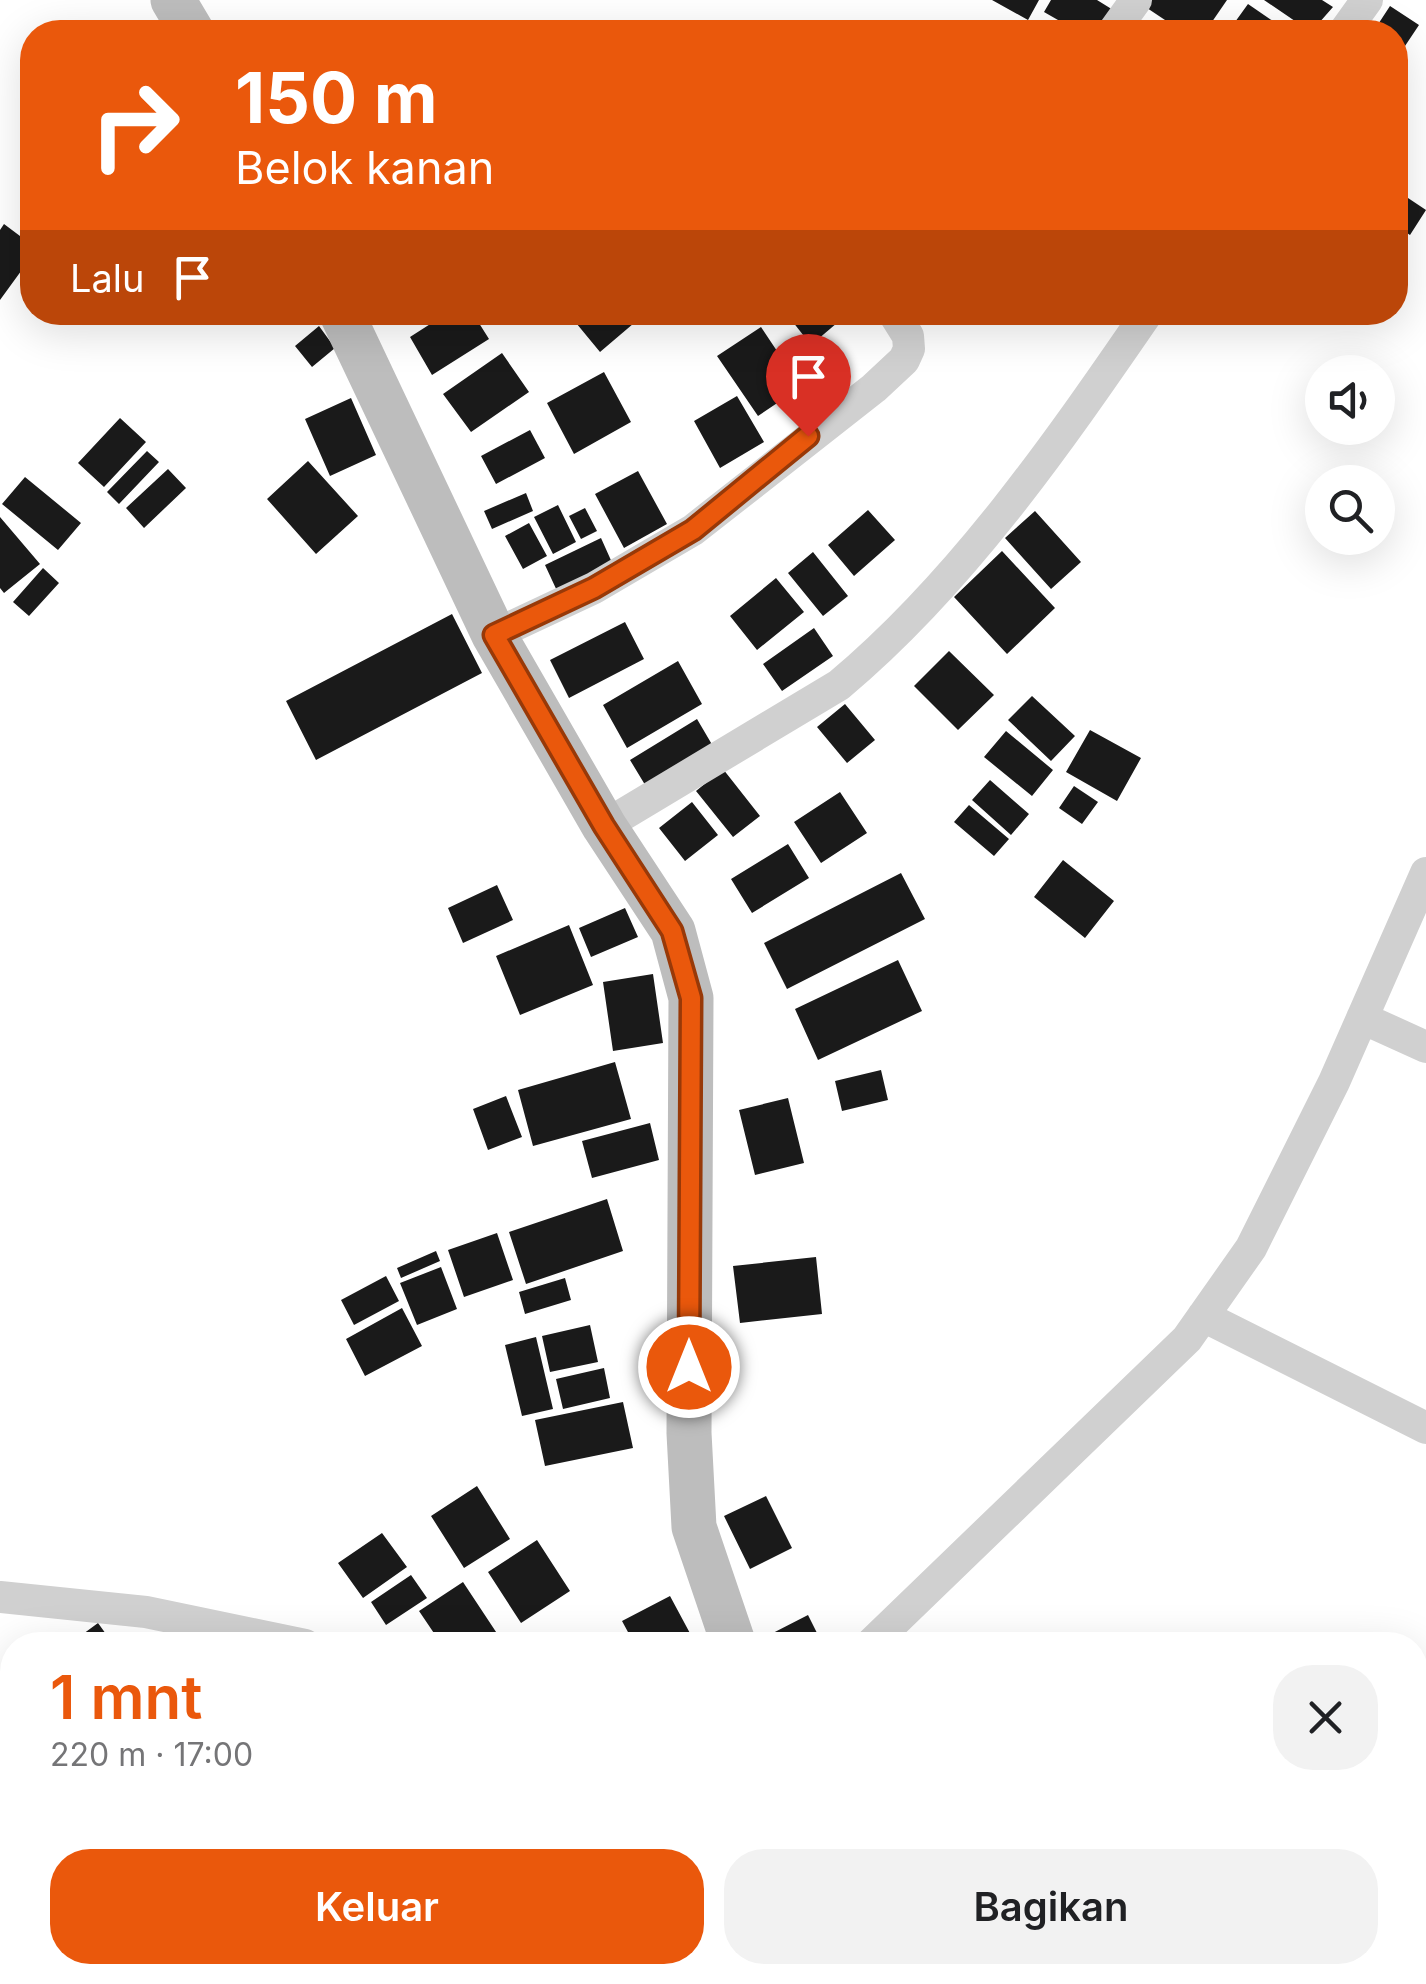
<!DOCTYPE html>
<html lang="id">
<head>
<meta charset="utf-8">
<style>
	:root { --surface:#fff; --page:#f2f2f2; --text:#202124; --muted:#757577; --accent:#ea580c }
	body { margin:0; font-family:Inter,sans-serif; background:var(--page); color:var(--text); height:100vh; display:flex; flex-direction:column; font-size:38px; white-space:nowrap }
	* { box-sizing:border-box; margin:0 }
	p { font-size:32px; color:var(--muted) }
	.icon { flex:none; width:55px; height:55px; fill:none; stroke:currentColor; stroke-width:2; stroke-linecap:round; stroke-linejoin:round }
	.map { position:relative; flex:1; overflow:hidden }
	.details { position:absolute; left:0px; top:1632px; width:1428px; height:352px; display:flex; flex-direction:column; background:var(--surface); border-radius:40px 40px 0 0; box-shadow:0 10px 40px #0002 }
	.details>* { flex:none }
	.guide { position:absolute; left:20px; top:20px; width:1388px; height:305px; border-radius:40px; box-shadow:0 10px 40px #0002; background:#ea580c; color:#fff; overflow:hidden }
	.fabs { position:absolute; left:1305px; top:355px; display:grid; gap:20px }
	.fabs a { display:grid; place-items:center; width:90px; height:90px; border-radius:50%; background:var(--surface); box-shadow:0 10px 40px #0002; font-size:50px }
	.pin { position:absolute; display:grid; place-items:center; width:85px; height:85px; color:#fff; margin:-102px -42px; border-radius:50% 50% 50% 0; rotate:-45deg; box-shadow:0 0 10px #0007 }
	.pin .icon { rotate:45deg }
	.me { position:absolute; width:110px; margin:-55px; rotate:0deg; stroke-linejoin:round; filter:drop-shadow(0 0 8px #0008) }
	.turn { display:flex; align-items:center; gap:35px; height:210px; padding:0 50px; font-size:45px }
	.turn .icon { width:130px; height:130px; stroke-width:2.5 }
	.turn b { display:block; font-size:70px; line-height:85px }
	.then { display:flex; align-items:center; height:95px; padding:0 50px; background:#0003; gap:20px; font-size:38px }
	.round { display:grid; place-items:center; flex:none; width:105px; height:105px; border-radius:40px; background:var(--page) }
	.headline { display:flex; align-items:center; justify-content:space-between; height:170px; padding:0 50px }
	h1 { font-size:60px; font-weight:600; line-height:75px; color:var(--accent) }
	.cta { display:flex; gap:20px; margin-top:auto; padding:20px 50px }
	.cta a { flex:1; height:115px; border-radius:40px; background:var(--accent); color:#fff; font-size:40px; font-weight:600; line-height:115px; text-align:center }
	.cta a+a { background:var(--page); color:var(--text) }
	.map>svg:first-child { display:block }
	.building { fill:#1a1a1a }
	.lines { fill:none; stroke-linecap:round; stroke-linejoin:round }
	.street { stroke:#d0d0d0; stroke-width:32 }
	.secondary { stroke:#bdbdbd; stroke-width:45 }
	.route-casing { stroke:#983908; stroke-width:25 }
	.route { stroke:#ea580c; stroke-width:18 }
</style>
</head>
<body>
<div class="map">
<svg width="1426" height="1984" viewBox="0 0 1426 1984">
	<rect width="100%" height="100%" fill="#fff"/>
	<path class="building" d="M 992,0 L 1039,0 L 1028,20 Z
		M 1051,0 L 1097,0 L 1118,13 L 1107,32 L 1079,32 L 1044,12 Z
		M 1144,0 L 1227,0 L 1205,32 L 1183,32 L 1141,4 Z
		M 1264,0 L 1322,0 L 1333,7 L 1311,32 Z
		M 1248,4 L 1289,32 L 1235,32 L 1230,29 Z
		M 1390,6 L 1419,25 L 1395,61 L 1395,32 L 1373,32 Z
		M 1399,192 L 1426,210 L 1410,235 L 1395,225 Z
		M 4,224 L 32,245 L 32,256 L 0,300 L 0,230 Z
		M 1395,238 L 1408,248 L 1395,265 Z
		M 409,312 L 433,312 L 416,323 Z
		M 449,312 L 472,312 L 489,339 L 432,375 L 410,337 Z
		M 567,312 L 647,312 L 600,352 Z
		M 785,312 L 850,312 L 811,345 Z
		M 319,326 L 335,348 L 312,367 L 295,346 Z
		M 761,327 L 801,387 L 758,416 L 717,356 Z
		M 502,353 L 529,392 L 471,432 L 443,394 Z
		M 604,372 L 631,422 L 574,454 L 547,403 Z
		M 737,396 L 764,442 L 720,468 L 694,421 Z
		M 351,398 L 376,455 L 330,476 L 305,419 Z
		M 120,418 L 146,442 L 104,487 L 78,463 Z
		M 530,430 L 545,458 L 496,484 L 481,456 Z
		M 147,451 L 159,462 L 119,504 L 107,492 Z
		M 308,461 L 358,516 L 316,554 L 267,499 Z
		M 168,469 L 186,488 L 144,528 L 126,508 Z
		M 638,471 L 667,524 L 624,548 L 595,494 Z
		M 25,477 L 81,523 L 58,550 L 2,504 Z
		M 526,493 L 533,511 L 492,529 L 484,511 Z
		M 558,505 L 576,542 L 553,554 L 534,517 Z
		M 585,508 L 597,531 L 581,539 L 569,516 Z
		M 868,510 L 895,540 L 854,576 L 828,545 Z
		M 1035,511 L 1081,562 L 1051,589 L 1005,538 Z
		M 0,517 L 40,564 L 4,593 L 0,588 Z
		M 529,523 L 547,556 L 523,569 L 505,536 Z
		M 601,538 L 614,567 L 558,593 L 545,565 Z
		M 1002,551 L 1055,608 L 1007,654 L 954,597 Z
		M 813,552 L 848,596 L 823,616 L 788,573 Z
		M 43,568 L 59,583 L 29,616 L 13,602 Z
		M 776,578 L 804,612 L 757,650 L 730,616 Z
		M 452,614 L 482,673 L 316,760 L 286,701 Z
		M 625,622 L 644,659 L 569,698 L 550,660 Z
		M 814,628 L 833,656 L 782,691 L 763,664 Z
		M 949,651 L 994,695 L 958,730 L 914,686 Z
		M 678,661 L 702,704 L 627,748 L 603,705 Z
		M 1032,696 L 1075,736 L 1051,761 L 1008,720 Z
		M 845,704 L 875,740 L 847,763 L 817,727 Z
		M 697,719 L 717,753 L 650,793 L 630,760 Z
		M 1090,730 L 1141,758 L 1117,801 L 1066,772 Z
		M 1006,731 L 1053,770 L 1032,796 L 984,757 Z
		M 723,769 L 760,816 L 733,837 L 696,791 Z
		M 990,780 L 1029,814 L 1011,835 L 972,800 Z
		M 1074,786 L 1098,802 L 1082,824 L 1059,808 Z
		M 840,792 L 867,833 L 821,863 L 794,822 Z
		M 692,802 L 718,835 L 685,861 L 659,828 Z
		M 969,805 L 1009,839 L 994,856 L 954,822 Z
		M 788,844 L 809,878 L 752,913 L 731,879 Z
		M 1063,860 L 1114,901 L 1085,938 L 1034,897 Z
		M 901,873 L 925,919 L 787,989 L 764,943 Z
		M 497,885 L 513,920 L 463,943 L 448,908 Z
		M 625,908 L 638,937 L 591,957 L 579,928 Z
		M 569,925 L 593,985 L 520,1015 L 496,956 Z
		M 898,960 L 922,1011 L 818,1060 L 795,1009 Z
		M 653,974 L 663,1043 L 613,1051 L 603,982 Z
		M 615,1062 L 631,1119 L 533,1146 L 518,1090 Z
		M 881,1070 L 888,1100 L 842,1111 L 835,1081 Z
		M 506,1096 L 522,1137 L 488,1150 L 473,1109 Z
		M 788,1098 L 804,1163 L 755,1175 L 739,1110 Z
		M 650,1123 L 659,1160 L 592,1178 L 582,1141 Z
		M 607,1199 L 623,1251 L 526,1284 L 509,1232 Z
		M 497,1233 L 513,1280 L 464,1297 L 448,1250 Z
		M 436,1251 L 440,1261 L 401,1278 L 397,1268 Z
		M 816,1257 L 822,1314 L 740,1323 L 733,1266 Z
		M 441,1267 L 457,1309 L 417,1325 L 400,1283 Z
		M 386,1276 L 399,1301 L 354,1325 L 341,1300 Z
		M 565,1278 L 571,1300 L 525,1314 L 519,1292 Z
		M 402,1308 L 422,1346 L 365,1376 L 346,1339 Z
		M 590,1325 L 598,1362 L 550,1372 L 542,1336 Z
		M 536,1337 L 553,1409 L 522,1416 L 505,1345 Z
		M 604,1368 L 610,1398 L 563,1409 L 556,1379 Z
		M 623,1402 L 633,1448 L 545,1466 L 535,1420 Z
		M 477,1486 L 510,1539 L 464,1568 L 431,1516 Z
		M 766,1496 L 792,1548 L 750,1569 L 724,1516 Z
		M 382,1533 L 407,1567 L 363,1598 L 338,1563 Z
		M 537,1540 L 570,1591 L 521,1623 L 488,1572 Z
		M 411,1575 L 427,1598 L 386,1625 L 371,1602 Z
		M 463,1582 L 502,1641 L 497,1645 L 442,1645 L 419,1611 Z
		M 670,1596 L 692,1637 L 676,1645 L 635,1645 L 622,1621 Z
		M 808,1615 L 823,1645 L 772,1645 L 767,1636 Z
		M 98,1623 L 111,1641 L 105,1645 L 68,1645 Z
		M 0,1677 L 12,1698 L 12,1714 L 0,1721 Z
		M 0,1787 L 12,1814 L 12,1822 L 0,1828 Z
		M 12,1863 L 12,1892 L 0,1871 Z
		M 12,1958 L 12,1972 L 19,1972 L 25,1984 L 0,1984 L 0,1964 Z
		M 457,1972 L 539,1972 L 530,1984 L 472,1984 Z
		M 666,1972 L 699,1972 L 709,1984 L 672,1984 Z
		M 712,1972 L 750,1972 L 737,1984 L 723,1984 Z
		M 801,1972 L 835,1972 L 847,1984 L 794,1984 Z
		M 1139,1972 L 1174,1972 L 1167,1984 L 1158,1984 Z
		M 1192,1972 L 1248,1972 L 1240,1984 L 1184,1984 Z
		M 1272,1972 L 1332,1972 L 1339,1978 L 1334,1984 L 1263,1984 Z"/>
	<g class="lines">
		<path class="street" d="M 1113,32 L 1136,0
			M 1344,32 L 1367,0
			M 494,635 L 594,588 L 693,530 L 874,388 L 904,360 L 909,349 L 908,336 L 893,312
			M 604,826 L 839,685 C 961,583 1058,443 1148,312
			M 1362,1018 L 1426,1047
			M 1203,1316 L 1426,1428
			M 0,1597 L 146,1612 L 305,1645
			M 870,1645 L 1187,1339 L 1251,1248 L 1334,1082 L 1426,873"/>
		<path class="secondary" d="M 173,0 L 192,32
			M 341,312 L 494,635 L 604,826 L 673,931 L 691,998 L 689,1433 L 694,1527 L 734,1645
			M 1002,1972 L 1019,1984"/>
	</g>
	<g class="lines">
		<g class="route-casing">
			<path id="route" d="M 689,1367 L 691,998 L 672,931 L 604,826 L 494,635 L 594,588 L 693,530 L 808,436"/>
		</g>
		<use href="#route" class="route"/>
	</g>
</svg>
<div class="fabs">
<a><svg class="icon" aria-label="sound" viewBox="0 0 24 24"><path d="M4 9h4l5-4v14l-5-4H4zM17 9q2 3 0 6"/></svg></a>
<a><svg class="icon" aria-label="search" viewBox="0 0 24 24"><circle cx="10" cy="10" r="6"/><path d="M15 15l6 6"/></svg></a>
</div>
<div class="pin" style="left:808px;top:436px;background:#d93025"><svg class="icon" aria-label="arrive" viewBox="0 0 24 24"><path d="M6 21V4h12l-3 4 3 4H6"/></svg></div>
<svg class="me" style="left:689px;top:1367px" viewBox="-20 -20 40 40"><circle r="17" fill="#ea580c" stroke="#fff" stroke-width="3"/><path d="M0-11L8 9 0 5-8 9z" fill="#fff"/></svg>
<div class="guide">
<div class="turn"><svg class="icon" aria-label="right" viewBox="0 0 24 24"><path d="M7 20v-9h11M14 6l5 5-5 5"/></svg><div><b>150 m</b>Belok kanan</div></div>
<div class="then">Lalu<svg class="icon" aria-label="arrive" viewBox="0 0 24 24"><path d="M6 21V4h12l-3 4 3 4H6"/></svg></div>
</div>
<section class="details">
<div class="headline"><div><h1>1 mnt</h1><p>220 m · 17:00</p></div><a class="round"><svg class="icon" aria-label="close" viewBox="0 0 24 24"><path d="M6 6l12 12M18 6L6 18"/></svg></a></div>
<div class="cta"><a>Keluar</a><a>Bagikan</a></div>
</section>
</div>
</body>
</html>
